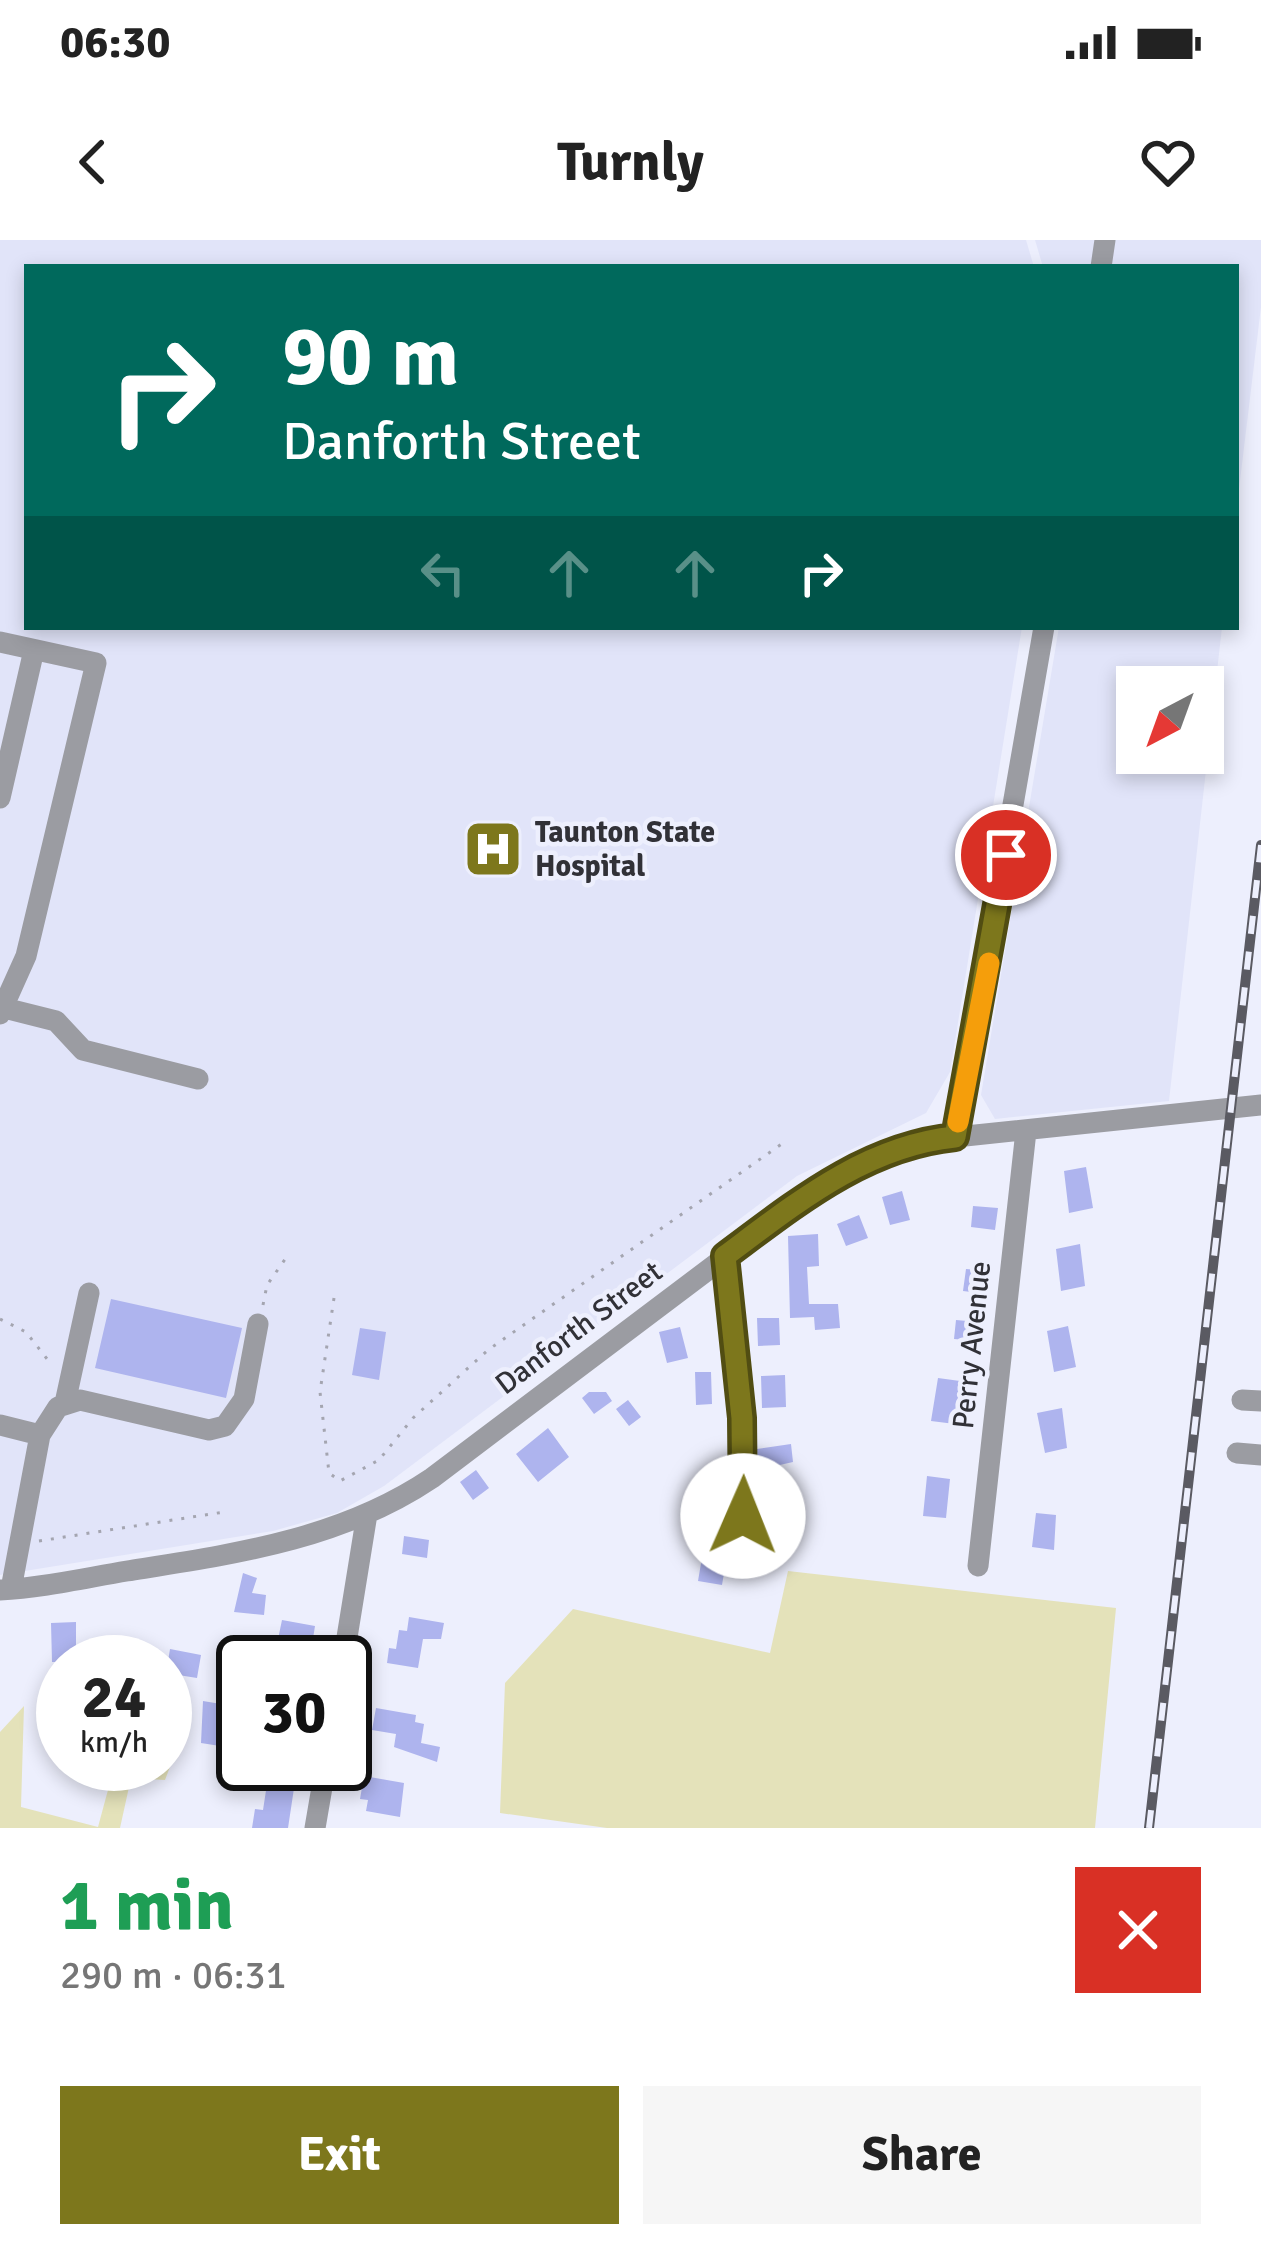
<!DOCTYPE html>
<html lang="en">
<head>
<meta charset="utf-8">
<style>
	:root { --surface:#fff; --page:#f6f6f6; --text:#222; --muted:#767676; --accent:#7d771c }
	body { margin:0; font-family:Signika,sans-serif; background:var(--page); color:var(--text); height:100vh; display:flex; flex-direction:column; font-size:45px; white-space:nowrap }
	* { box-sizing:border-box; margin:0 }
	p { font-size:39px; color:var(--muted) }
	.icon { flex:none; width:66px; height:66px; fill:none; stroke:currentColor; stroke-width:2; stroke-linecap:round; stroke-linejoin:round }
	.map { position:relative; height:1588px; overflow:hidden }
	.drawer { display:flex; flex-direction:column; background:var(--surface); flex:1 }
	.drawer>* { flex:none }
	.banner { position:absolute; left:24px; top:24px; width:1215px; height:366px; border-radius:0px; box-shadow:0 6px 18px #0003; background:#00695c; color:#fff; overflow:hidden }
	.needle { width:78px; rotate:221deg }
	.controls { position:absolute; left:1116px; top:426px; display:grid; gap:24px }
	.controls a { display:grid; place-items:center; width:108px; height:108px; border-radius:0px; background:var(--surface); box-shadow:0 6px 18px #0003; font-size:60px }
	.speed { position:absolute; left:36px; top:1395px; display:flex; gap:24px; font-size:60px; font-weight:700; text-align:center }
	.speed>* { display:grid; place-content:center; width:156px; height:156px; border-radius:50%; background:var(--surface); box-shadow:0 6px 18px #0003; line-height:1 }
	.speed small { font-size:30px; font-weight:400 }
	.speed .limit { border:6px solid #111; border-radius:18px; background:#fff; color:#111 }
	.pin { position:absolute; display:grid; place-items:center; width:102px; height:102px; color:#fff; margin:-51px; border:6px solid #fff; border-radius:50%; box-shadow:0 3px 12px #0007 }
	.me { position:absolute; width:132px; margin:-66px; rotate:1deg; stroke-linejoin:round; filter:drop-shadow(0 0 9px #0008) }
	.turn { display:flex; align-items:center; gap:42px; height:252px; padding:0 60px; font-size:54px }
	.turn .icon { width:156px; height:156px; stroke-width:2.5 }
	.turn b { display:block; font-size:84px; line-height:102px }
	.lanes { display:flex; align-items:center; height:114px; padding:0 60px; background:#0003; justify-content:center; gap:60px; direction:ltr }
	.lanes .off { opacity:.35 }
	.round { display:grid; place-items:center; flex:none; width:126px; height:126px; border-radius:0px; background:var(--page) }
	.summary { display:flex; align-items:center; justify-content:space-between; height:204px; padding:0 60px }
	h1 { font-size:72px; font-weight:700; line-height:90px; color:#1e9e55 }
	.action { display:flex; gap:24px; margin-top:auto; padding:24px 60px }
	.action a { flex:1; height:138px; border-radius:0px; background:var(--accent); color:#fff; font-size:48px; font-weight:700; line-height:138px; text-align:center }
	.action a+a { background:var(--page); color:var(--text) }
	.status { display:flex; justify-content:space-between; align-items:center; height:84px; padding:0 60px; background:var(--surface); direction:ltr }
	.status svg { height:33px; fill:currentColor }
	header { display:flex; justify-content:space-between; align-items:center; height:156px; padding:0 60px; background:var(--surface); font-size:54px; font-weight:700 }
	.map>svg:first-child { display:block }
	.built { fill:#e1e4f9; fill-rule:evenodd }
	.green { fill:#e4e2ba }
	.building { fill:#aeb4ee }
	.lines { fill:none; stroke-linecap:round; stroke-linejoin:round }
	.path { stroke:#a4a5b0; stroke-width:3; stroke-dasharray:3 9; stroke-linecap:butt }
	.minor { stroke:#9b9ca2; stroke-width:21 }
	.rail-casing { stroke:#5a5a62; stroke-width:10 }
	.rail { stroke:#edeffd; stroke-width:6; stroke-dasharray:18; stroke-linecap:butt }
	.route-casing { stroke:#514d12; stroke-width:30 }
	.route { stroke:#7d771c; stroke-width:21 }
	.slow { stroke:#f59e0b; stroke-width:21 }
	.labels { text-anchor:middle; dominant-baseline:central; stroke-width:9; stroke-linejoin:round; paint-order:stroke }
	.poi-label { font-size:30px; font-weight:bold; fill:#313137; stroke:#edeffd; text-anchor:start }
	.street-label { font-size:30px; fill:#313137; stroke:#edeffd }
</style>
</head>
<body>
<div class="status"><b>06:30</b><svg viewBox="0 0 49 12"><path d="M0 12V9h3v3zM5 12V6h3v6zM10 12V3h3v9zM15 12V0h3v12zM26 1h20v11H26zM47 4h2v5h-2z"/></svg></div>
<header><svg class="icon" aria-label="back" viewBox="0 0 24 24"><path d="M15 5l-7 7 7 7"/></svg>Turnly<svg class="icon" aria-label="heart" viewBox="0 0 24 24"><path d="M12 20l-8-8c-3-5 5-10 8-4 3-6 11-1 8 4z"/></svg></header>
<div class="map">
<svg width="1261" height="1588" viewBox="0 0 1261 1588">
	<rect width="100%" height="100%" fill="#edeffd"/>
	<path class="built" d="M 0,0 L 1026,0 L 1034,27 L 27,27 L 27,387 L 1022,387 L 950,832 L 926,873 L 797,936 L 384,1246 L 337,1273 L 273,1291 L 0,1335 Z
		M 1035,0 L 1261,0 L 1261,67 L 1236,274 L 1236,27 L 1043,27 Z
		M 1059,387 L 1222,387 L 1169,861 L 995,879 L 981,855 ZM 1203,447 L 1203,513 L 1137,513 L 1137,447 Z"/>
	<path class="green" d="M 788,1331 L 1116,1368 L 1095,1588 L 607,1588 L 500,1573 L 505,1443 L 573,1369 L 770,1413 Z
		M 24,1466 L 21,1567 L 98,1587 L 115,1524 L 165,1524 L 165,1509 L 176,1511 L 165,1540 L 131,1538 L 120,1588 L 0,1588 L 0,1492 Z"/>
	<path class="building" d="M 1086,927 L 1093,968 L 1069,973 L 1064,931 Z
		M 902,951 L 910,980 L 890,985 L 882,957 Z
		M 973,966 L 998,968 L 995,990 L 971,987 Z
		M 859,975 L 868,998 L 846,1006 L 837,984 Z
		M 818,994 L 819,1026 L 807,1027 L 809,1064 L 838,1064 L 840,1088 L 815,1090 L 814,1077 L 790,1078 L 788,996 Z
		M 1080,1004 L 1085,1046 L 1061,1051 L 1056,1009 Z
		M 966,1029 L 990,1031 L 987,1054 L 963,1051 Z
		M 111,1059 L 242,1088 L 226,1158 L 95,1128 Z
		M 757,1078 L 779,1078 L 780,1105 L 758,1106 Z
		M 956,1080 L 979,1082 L 977,1101 L 954,1099 Z
		M 1068,1086 L 1076,1127 L 1054,1132 L 1047,1091 Z
		M 680,1087 L 688,1118 L 667,1123 L 659,1092 Z
		M 360,1088 L 386,1092 L 379,1140 L 352,1135 Z
		M 695,1132 L 711,1132 L 712,1164 L 696,1165 Z
		M 785,1135 L 786,1167 L 762,1168 L 761,1136 Z
		M 938,1138 L 960,1141 L 955,1184 L 931,1181 Z
		M 589,1152 L 606,1152 L 612,1161 L 594,1174 L 582,1158 Z
		M 628,1160 L 641,1177 L 629,1186 L 616,1169 Z
		M 1062,1168 L 1067,1208 L 1045,1213 L 1037,1173 Z
		M 548,1188 L 569,1217 L 538,1242 L 516,1214 Z
		M 791,1204 L 793,1222 L 758,1230 L 757,1209 Z
		M 476,1230 L 489,1248 L 473,1260 L 460,1242 Z
		M 927,1236 L 950,1239 L 946,1278 L 923,1276 Z
		M 759,1258 L 787,1263 L 784,1284 L 757,1280 Z
		M 1036,1273 L 1056,1275 L 1054,1310 L 1032,1307 Z
		M 404,1296 L 429,1300 L 427,1318 L 402,1314 Z
		M 704,1306 L 728,1310 L 722,1345 L 698,1341 Z
		M 243,1333 L 257,1338 L 252,1353 L 266,1355 L 264,1375 L 234,1372 Z
		M 409,1377 L 444,1383 L 441,1399 L 423,1399 L 418,1428 L 387,1423 L 389,1408 L 396,1409 L 399,1390 L 407,1391 Z
		M 282,1380 L 315,1386 L 311,1411 L 277,1404 Z
		M 76,1382 L 76,1422 L 52,1422 L 51,1383 Z
		M 170,1409 L 201,1415 L 197,1438 L 166,1433 Z
		M 203,1461 L 227,1465 L 220,1506 L 201,1503 Z
		M 376,1468 L 416,1475 L 415,1482 L 424,1484 L 421,1503 L 440,1507 L 437,1522 L 394,1507 L 396,1494 L 372,1490 Z
		M 269,1531 L 296,1535 L 288,1588 L 252,1588 L 255,1569 L 263,1570 Z
		M 364,1536 L 404,1543 L 400,1577 L 366,1571 L 368,1560 L 360,1559 Z"/>
	<g class="lines">
		<path class="path" d="M 334,1058 L 320,1152 L 329,1233 L 340,1241 L 379,1220 L 413,1178 L 488,1110 L 786,901
			M 263,1065 L 267,1045 L 286,1018
			M 0,1079 L 26,1092 L 51,1124
			M 39,1301 L 224,1272"/>
		<path class="minor" d="M 1101,27 L 1105,0
			M 0,402 L 96,423 L 26,716 L 0,774
			M 0,558 L 34,410
			M 0,767 L 56,781 L 83,810 L 198,839
			M 955,897 L 1044,387
			M 726,1016 L 742,1178 L 743,1276
			M 1242,1160 L 1261,1161
			M 65,1163 L 89,1053
			M 0,1185 L 40,1195 L 11,1349
			M 40,1195 L 58,1167 L 80,1160 L 209,1190 L 225,1186 L 244,1159 L 258,1084
			M 1237,1213 L 1261,1215
			M 978,1326 L 1026,891
			M 0,1350 C 42,1348 85,1338 127,1331 C 234,1314 340,1300 432,1238 L 802,959 L 868,920 L 937,899 L 1261,865
			M 343,1422 L 367,1274
			M 315,1588 L 326,1524"/>
		<g class="rail-casing">
			<path id="rail" d="M 1149,1588 L 1261,605"/>
		</g>
		<use href="#rail" class="rail"/>
	</g>
	<g class="lines">
		<g class="route-casing">
			<path id="route" d="M 743,1276 L 742,1178 L 725,1016 C 795,964 865,906 955,897 L 1006,615"/>
		</g>
		<use href="#route" class="route"/>
		<path class="slow" d="M 958,882 L 989,723"/>
	</g>
	<defs>
		<g id="hospital-square" transform="scale(3)"><rect x="-9" y="-9" width="18" height="18" rx="4" fill="#7d771c" stroke="#edeffd"/><path d="M-5-5h3v3.5h4V-5h3V5h-3V1.5h-4V5h-3Z" fill="#fff"/></g>
	</defs>
	<g fill-rule="evenodd">
		<use href="#hospital-square" x="493" y="609"/>
	</g>
	<g class="labels">
		<g class="poi-label">
			<text x="535" y="592">Taunton State<tspan x="535" dy="34">Hospital</tspan></text>
		</g>
		<g class="street-label">
			<text transform="translate(579 1088) rotate(-37)">Danforth Street</text>
			<text transform="translate(972 1105) rotate(-84)">Perry Avenue</text>
		</g>
	</g>
</svg>
<div class="controls">
<a><svg class="needle" viewBox="-14 -14 28 28"><path d="M0-13l5 13h-10z" fill="#e53935"/><path d="M0 13l5-13h-10z" fill="#767676"/></svg></a>
</div>
<div class="speed"><div>24<small>km/h</small></div><div class="limit">30</div></div>
<div class="pin" style="left:1006px;top:615px;background:#d93025"><svg class="icon" aria-label="arrive" viewBox="0 0 24 24"><path d="M6 21V4h12l-3 4 3 4H6"/></svg></div>
<svg class="me" style="left:743px;top:1276px" viewBox="-20 -20 40 40"><circle r="19" fill="#fff"/><path d="M0-13L10 11 0 6-10 11z" fill="#7d771c"/></svg>
<div class="banner">
<div class="turn"><svg class="icon" aria-label="right" viewBox="0 0 24 24"><path d="M7 20v-9h11M14 6l5 5-5 5"/></svg><div><b>90 m</b>Danforth Street</div></div>
<div class="lanes"><svg class="icon off" aria-label="left" viewBox="0 0 24 24"><path d="M17 20v-9H6M10 6l-5 5 5 5"/></svg><svg class="icon off" aria-label="ahead" viewBox="0 0 24 24"><path d="M12 20V5M6 11l6-6 6 6"/></svg><svg class="icon off" aria-label="ahead" viewBox="0 0 24 24"><path d="M12 20V5M6 11l6-6 6 6"/></svg><svg class="icon" aria-label="right" viewBox="0 0 24 24"><path d="M7 20v-9h11M14 6l5 5-5 5"/></svg></div>
</div>
</div>
<section class="drawer">
<div class="summary"><div><h1>1 min</h1><p>290 m · 06:31</p></div><a class="round" style="background:#d93025;color:#fff"><svg class="icon" aria-label="close" viewBox="0 0 24 24"><path d="M6 6l12 12M18 6L6 18"/></svg></a></div>
<div class="action"><a>Exit</a><a>Share</a></div>
</section>
</body>
</html>
